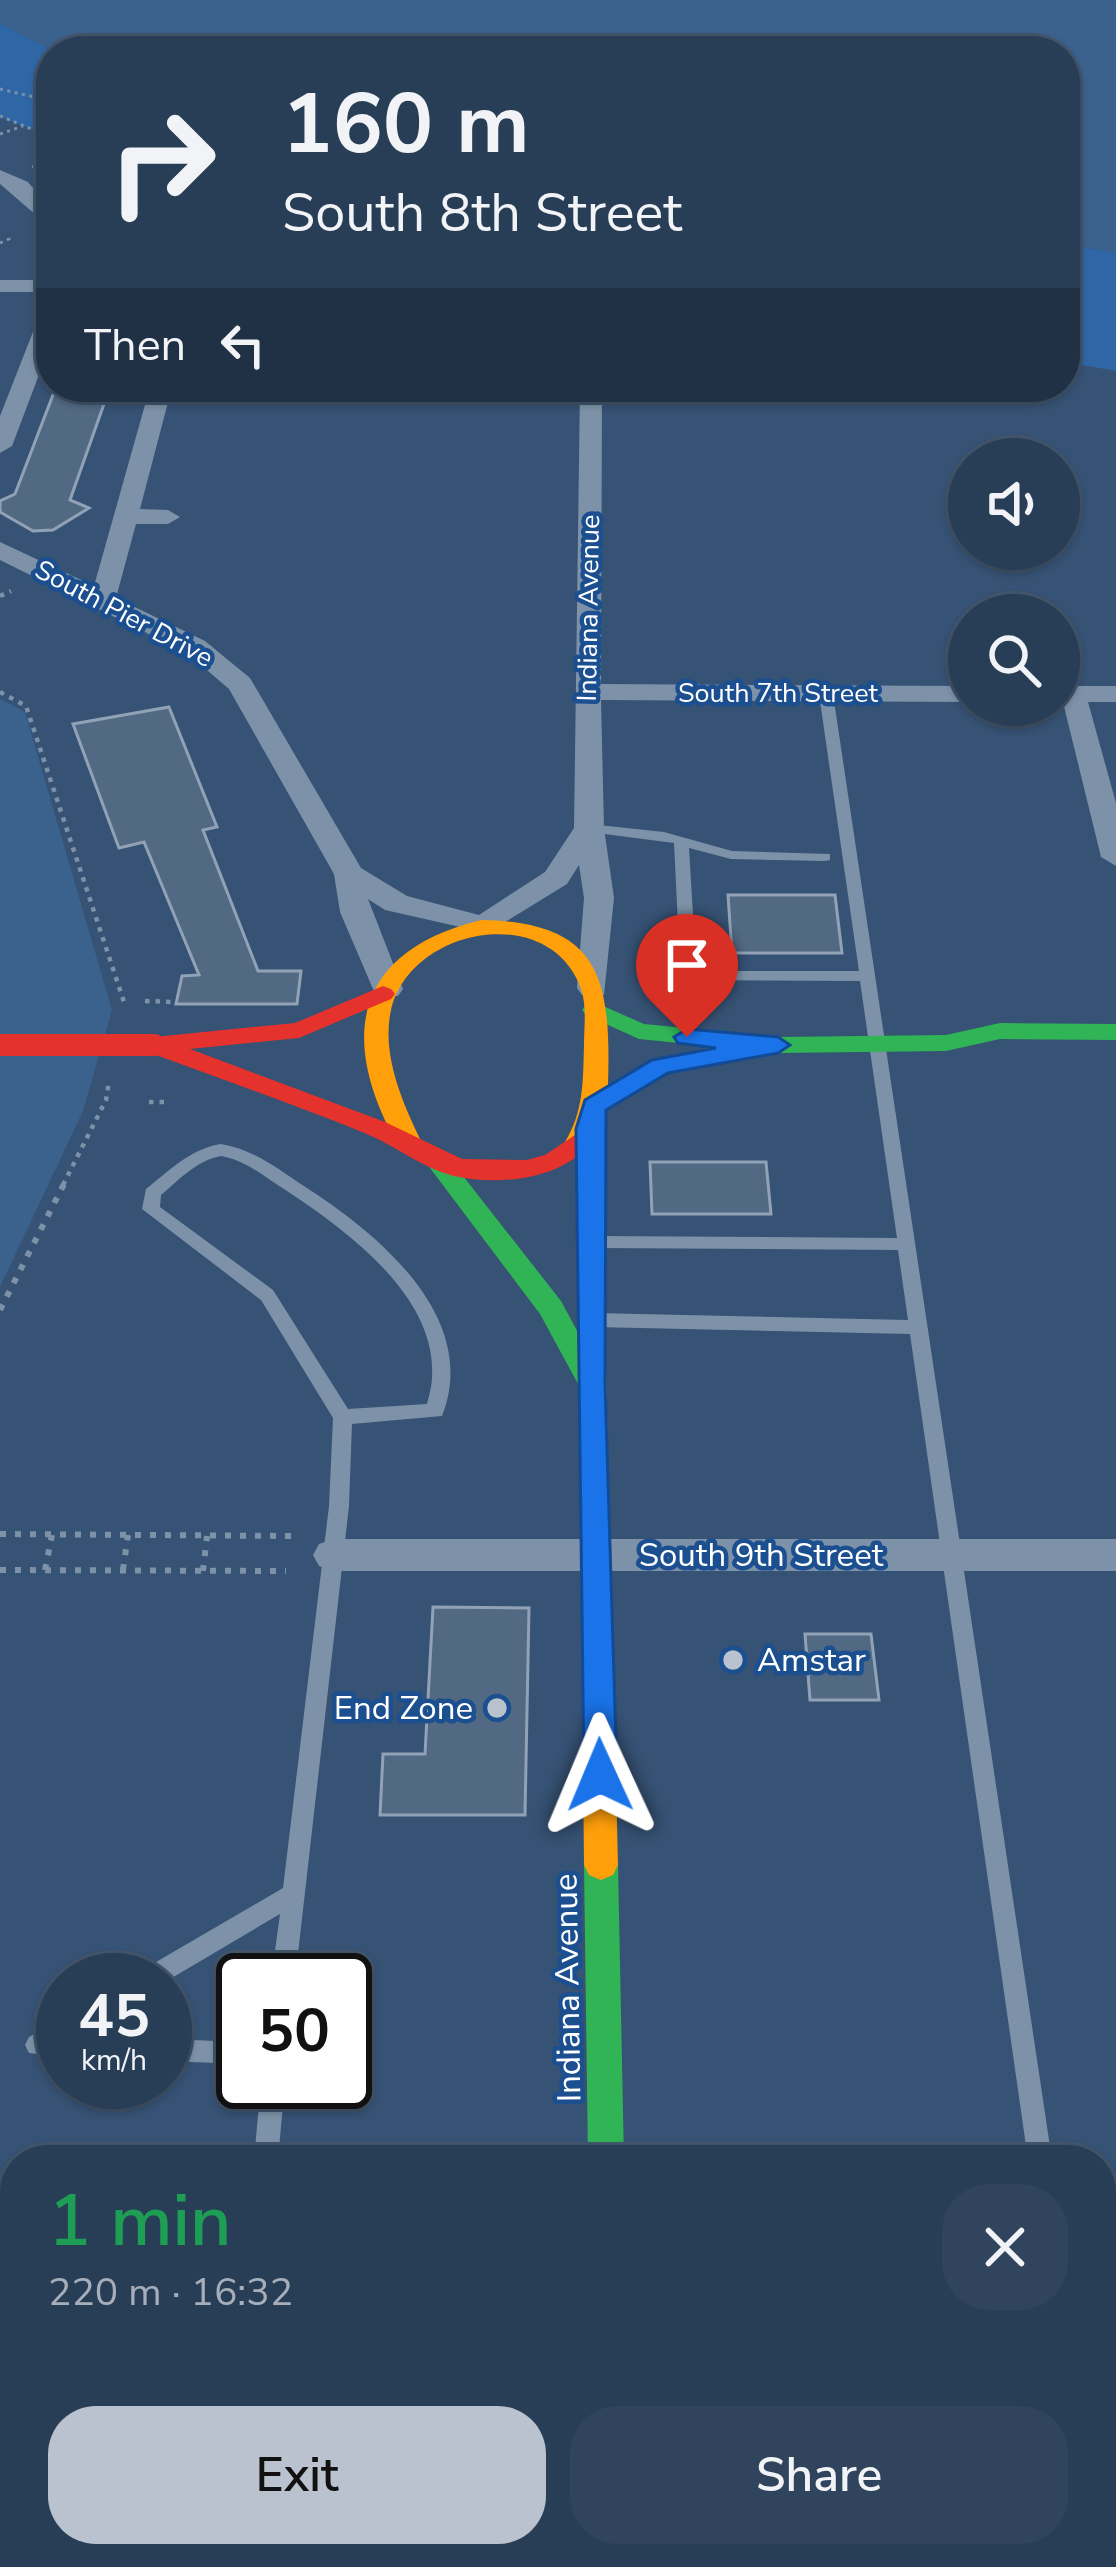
<!DOCTYPE html>
<html lang="en">
<head>
<meta charset="utf-8">
<style>
	:root { --surface:#283e57; --page:#30455d; --text:#f1f3f6; --muted:#a5aeba; --line:#44576d; --accent:#b9c2ce }
	body { margin:0; font-family:"Nunito Sans",sans-serif; background:var(--page); color:var(--text); height:100vh; display:flex; flex-direction:column; font-size:45px; white-space:nowrap }
	* { box-sizing:border-box; margin:0 }
	p { font-size:39px; color:var(--muted) }
	.icon { flex:none; width:66px; height:66px; fill:none; stroke:currentColor; stroke-width:2; stroke-linecap:round; stroke-linejoin:round }
	.map { position:relative; flex:1; overflow:hidden }
	.panel { position:absolute; left:0px; top:2145px; width:1116px; height:423px; display:flex; flex-direction:column; background:var(--surface); border-radius:48px 48px 0 0; box-shadow:0 3px 9px #0004,0 0 0 3px var(--line) }
	.panel>* { flex:none }
	.guide { position:absolute; left:36px; top:36px; width:1044px; height:366px; border-radius:48px; box-shadow:0 3px 9px #0004,0 0 0 3px var(--line); background:#283e57; color:var(--text); overflow:hidden }
	.controls { position:absolute; left:948px; top:438px; display:grid; gap:24px }
	.controls a { display:grid; place-items:center; width:132px; height:132px; border-radius:50%; background:var(--surface); box-shadow:0 3px 9px #0004,0 0 0 3px var(--line); font-size:60px }
	.speed { position:absolute; left:36px; top:1953px; display:flex; gap:24px; font-size:60px; font-weight:700; text-align:center }
	.speed>* { display:grid; place-content:center; width:156px; height:156px; border-radius:50%; background:var(--surface); box-shadow:0 3px 9px #0004,0 0 0 3px var(--line); line-height:1 }
	.speed small { font-size:30px; font-weight:400 }
	.speed .limit { border:6px solid #111; border-radius:18px; background:#fff; color:#111 }
	.pin { position:absolute; display:grid; place-items:center; width:102px; height:102px; color:#fff; margin:-123px -51px; border-radius:50% 50% 50% 0; rotate:-45deg; box-shadow:0 0 12px #0007 }
	.pin .icon { rotate:45deg }
	.me { position:absolute; width:132px; margin:-66px; rotate:359deg; stroke-linejoin:round; filter:drop-shadow(0 0 9px #0008) }
	.turn { display:flex; align-items:center; gap:42px; height:252px; padding:0 48px; font-size:54px }
	.turn .icon { width:156px; height:156px; stroke-width:2.5 }
	.turn b { display:block; font-size:84px; line-height:102px }
	.then { display:flex; align-items:center; height:114px; padding:0 48px; background:#0003; gap:24px; font-size:45px }
	.round { display:grid; place-items:center; flex:none; width:126px; height:126px; border-radius:48px; background:var(--page) }
	.summary { display:flex; align-items:center; justify-content:space-between; height:204px; padding:0 48px }
	h1 { font-size:72px; font-weight:600; line-height:90px; color:#1e9e55 }
	.cta { display:flex; gap:24px; margin-top:auto; padding:24px 48px }
	.cta a { flex:1; height:138px; border-radius:48px; background:var(--accent); color:#111; font-size:48px; font-weight:600; line-height:138px; text-align:center }
	.cta a+a { background:var(--page); color:var(--text) }
	.map>svg:first-child { display:block }
	.green { fill:#2f66a5 }
	.water { fill:#3b618d }
	.building { fill:#526984; stroke:#92a2b6; stroke-width:3 }
	.lines { fill:none; stroke-linecap:round; stroke-linejoin:round }
	.path-far2 { stroke:#7d92a8; stroke-width:3; stroke-dasharray:3 4.5; stroke-linecap:butt }
	.path-far1 { stroke:#7d92a8; stroke-width:4.5; stroke-dasharray:4.5 6; stroke-linecap:butt }
	.path { stroke:#7d92a8; stroke-width:6; stroke-dasharray:6 9; stroke-linecap:butt }
	.lane { fill:#7d92a8; fill-rule:evenodd }
	.street { fill:#7d92a8; fill-rule:evenodd }
	.fast { fill:#30b455; fill-rule:evenodd }
	.slow { fill:#ff9f0a; fill-rule:evenodd }
	.jam { fill:#e5322d; fill-rule:evenodd }
	.jam-bridge { stroke:#e5322d; stroke-width:22 }
	.route { fill:#1a73e8; stroke:#114b97; stroke-width:3 }
	.poi-dot { fill:#b9c2ce; stroke:#1b4f8f; stroke-width:4.5 }
	.labels { text-anchor:middle; dominant-baseline:central; stroke-width:9; stroke-linejoin:round; paint-order:stroke }
	.far-street-label { font-size:27px; fill:#fff; stroke:#1b4f8f }
	.street-label { font-size:33px; fill:#fff; stroke:#1b4f8f }
	.poi-label { font-size:33px; fill:#fff; stroke:#1b4f8f; text-anchor:start }
</style>
</head>
<body>
<div class="map">
<svg width="1116" height="2567" viewBox="0 0 1116 2567">
	<rect width="100%" height="100%" fill="#365274"/>
	<path class="green" d="M 0,23 L 53,51 L 51,137 L 0,117 Z
		M 1065,245 L 1116,252 L 1116,371 L 1065,362 Z"/>
	<path class="water" d="M 0,0 L 1116,0 L 1116,252 L 1065,245 L 1065,51 L 53,51 L 0,23 Z
		M 0,699 L 25,712 L 112,1010 L 83,1111 L 0,1287 Z"/>
	<path class="building" d="M 56,387 L 110,387 L 70,500 L 89,508 L 53,530 L 33,531 L 0,512 L 0,501 L 15,494 Z
		M 169,707 L 217,827 L 203,830 L 258,971 L 301,971 L 297,1004 L 176,1004 L 182,976 L 199,975 L 144,842 L 119,848 L 73,724 Z
		M 728,895 L 835,895 L 842,953 L 732,953 Z
		M 650,1162 L 766,1162 L 771,1214 L 652,1214 Z
		M 433,1607 L 529,1608 L 525,1815 L 380,1815 L 383,1754 L 425,1754 Z
		M 805,1634 L 871,1634 L 879,1700 L 810,1700 Z"/>
	<g class="lines">
		<path class="path-far2" d="M 0,89 L 51,101
			M 0,116 L 51,137
			M 0,134 L 23,126
			M 32,167 L 51,161
			M 0,243 L 9,239 L 6,235"/>
		<path class="path-far1" d="M 0,596 L 11,591
			M 0,692 L 26,706 L 125,1005
			M 145,1001 L 174,1002
			M 149,1102 L 165,1102
			M 63,1185 L 106,1100 L 109,1082"/>
		<path class="path" d="M 0,1310 L 65,1182
			M 0,1534 L 294,1536
			M 0,1570 L 286,1571
			M 45,1570 L 52,1535
			M 123,1570 L 128,1535
			M 203,1571 L 207,1536"/>
		<path class="lane" d="M 826,690 L 833,694 L 1052,2160 L 1028,2160 L 910,1334 L 595,1327 L 586,1320 L 595,1313 L 908,1320 L 898,1250 L 595,1248 L 586,1242 L 595,1236 L 897,1238 L 860,981 L 695,980 L 680,966 L 674,843 L 589,832 L 582,828 L 589,824 L 664,832 L 732,851 L 830,854 L 830,860 L 825,861 L 731,859 L 689,848 L 696,964 L 705,971 L 859,971 L 819,694 Z
			M 221,1144 C 253,1149 278,1169 304,1186 C 377,1233 481,1317 442,1416 L 352,1424 L 349,1506 L 295,1980 L 271,1980 L 280,1914 L 165,1982 L 135,1980 L 139,1972 L 283,1888 L 329,1506 L 333,1418 L 261,1300 L 142,1209 L 146,1189 C 170,1170 190,1149 221,1144 ZM 221,1156 C 246,1160 266,1178 287,1191 C 346,1230 437,1296 432,1377 C 432,1386 429,1395 427,1404 L 348,1409 L 273,1290 L 160,1207 L 161,1195 C 179,1180 197,1160 221,1156 Z
			M 63,2018 L 63,2057 L 29,2053 L 25,2045 L 29,2037 Z
			M 165,2039 L 243,2042 L 243,2064 L 165,2061 Z
			M 261,2082 L 285,2082 L 278,2160 L 254,2160 Z
			M 1101,2541 L 1107,2543 L 1113,2567 L 1085,2567 L 1083,2553 L 1101,2553 Z"/>
		<path class="street" d="M 0,170 L 28,182 L 51,209 L 51,228 L 0,184 Z
			M 0,280 L 51,280 L 51,292 L 0,292 Z
			M 51,307 L 51,343 L 12,446 L 0,453 L 0,416 L 40,314 Z
			M 150,387 L 172,387 L 140,509 L 168,510 L 180,517 L 168,524 L 136,524 L 116,598 L 205,641 L 250,678 L 361,868 L 407,896 L 479,915 L 545,872 L 574,828 L 580,387 L 602,387 L 601,684 L 969,686 L 969,702 L 601,700 L 604,828 L 614,898 L 604,995 L 582,995 L 577,988 L 584,898 L 579,865 L 567,884 L 487,933 L 385,910 L 368,899 L 403,989 L 398,996 L 376,996 L 340,912 L 334,874 L 229,689 L 187,653 L 0,560 L 0,542 L 94,586 Z
			M 1059,686 L 1116,686 L 1116,702 L 1088,702 L 1116,803 L 1116,866 L 1101,857 Z
			M 333,1539 L 1116,1539 L 1116,1571 L 333,1571 L 319,1566 L 313,1555 L 319,1544 Z
			M 0,2339 L 15,2339 L 15,2391 L 0,2391 Z
			M 1101,2342 L 1116,2342 L 1116,2394 L 1101,2394 Z"/>
		<path class="fast" d="M 594,1002 L 644,1024 L 778,1037 L 946,1035 L 1000,1023 L 1116,1024 L 1116,1040 L 1000,1039 L 946,1051 L 778,1053 L 639,1039 L 586,1015 L 582,1010 L 586,1005 Z
			M 440,1155 L 449,1158 L 561,1301 L 602,1377 L 598,1384 L 578,1384 L 540,1314 L 427,1164 Z
			M 601,1850 L 613,1855 L 618,1865 L 624,2160 L 588,2160 L 584,1865 L 589,1855 Z"/>
		<path class="slow" d="M 481,920 C 603,922 611,981 608,1086 L 652,1060 L 718,1046 L 730,1054 L 727,1060 L 668,1073 L 605,1111 L 600,1126 L 618,1865 L 613,1875 L 601,1880 L 589,1875 L 584,1865 L 577,1150 L 565,1142 C 584,1111 583,1080 584,1044 C 584,1027 587,1006 581,989 C 550,901 410,927 391,1010 C 381,1055 403,1104 422,1143 L 409,1152 L 400,1149 C 338,1041 351,952 481,920 Z
			M 592,2553 L 632,2553 L 632,2567 L 592,2567 Z"/>
		<path class="jam" d="M 383,986 L 391,989 L 395,994 L 391,999 L 299,1038 L 190,1049 L 385,1122 L 462,1159 L 527,1160 L 545,1155 L 578,1133 L 591,1142 C 563,1180 498,1186 454,1176 C 422,1168 393,1144 362,1132 C 291,1103 218,1078 145,1051 L 142,1045 L 154,1037 L 295,1023 Z"/>
		<path class="jam-bridge" d="M 0,1045 L 154,1045"/>
	</g>
	<path class="route" d="M 687,1029 L 778,1037 L 790,1045 L 778,1053 L 668,1073 L 606,1110 L 605,1383 L 617,1775 L 612,1785 L 589,1785 L 584,1775 L 576,1129 L 585,1100 L 652,1060 L 716,1048 L 678,1043 L 674,1037 Z"/>
	<g class="poi-dot">
		<circle cx="733" cy="1660" r="12"/>
		<circle cx="497" cy="1708" r="12"/>
	</g>
	<g class="labels">
		<g class="far-street-label">
			<text transform="translate(589 608) rotate(-89)">Indiana Avenue</text>
			<text transform="translate(124 614) rotate(28)">South Pier Drive</text>
			<text x="778" y="693">South 7th Street</text>
		</g>
		<g class="street-label">
			<text x="761" y="1555">South 9th Street</text>
			<text transform="translate(568 1988) rotate(-91)">Indiana Avenue</text>
		</g>
		<g class="poi-label">
			<text x="757" y="1660">Amstar</text>
			<text x="473" y="1708" text-anchor="end">End Zone</text>
		</g>
	</g>
</svg>
<div class="controls">
<a><svg class="icon" aria-label="sound" viewBox="0 0 24 24"><path d="M4 9h4l5-4v14l-5-4H4zM17 9q2 3 0 6"/></svg></a>
<a><svg class="icon" aria-label="search" viewBox="0 0 24 24"><circle cx="10" cy="10" r="6"/><path d="M15 15l6 6"/></svg></a>
</div>
<div class="speed"><div>45<small>km/h</small></div><div class="limit">50</div></div>
<div class="pin" style="left:687px;top:1037px;background:#d93025"><svg class="icon" aria-label="arrive" viewBox="0 0 24 24"><path d="M6 21V4h12l-3 4 3 4H6"/></svg></div>
<svg class="me" style="left:600px;top:1775px" viewBox="-20 -20 40 40"><path d="M0-17L14 15 0 8-14 15z" fill="#1a73e8" stroke="#fff" stroke-width="4"/></svg>
<div class="guide">
<div class="turn"><svg class="icon" aria-label="right" viewBox="0 0 24 24"><path d="M7 20v-9h11M14 6l5 5-5 5"/></svg><div><b>160 m</b>South 8th Street</div></div>
<div class="then">Then<svg class="icon" aria-label="left" viewBox="0 0 24 24"><path d="M17 20v-9H6M10 6l-5 5 5 5"/></svg></div>
</div>
<section class="panel">
<div class="summary"><div><h1>1 min</h1><p>220 m · 16:32</p></div><a class="round"><svg class="icon" aria-label="close" viewBox="0 0 24 24"><path d="M6 6l12 12M18 6L6 18"/></svg></a></div>
<div class="cta"><a>Exit</a><a>Share</a></div>
</section>
</div>
</body>
</html>
